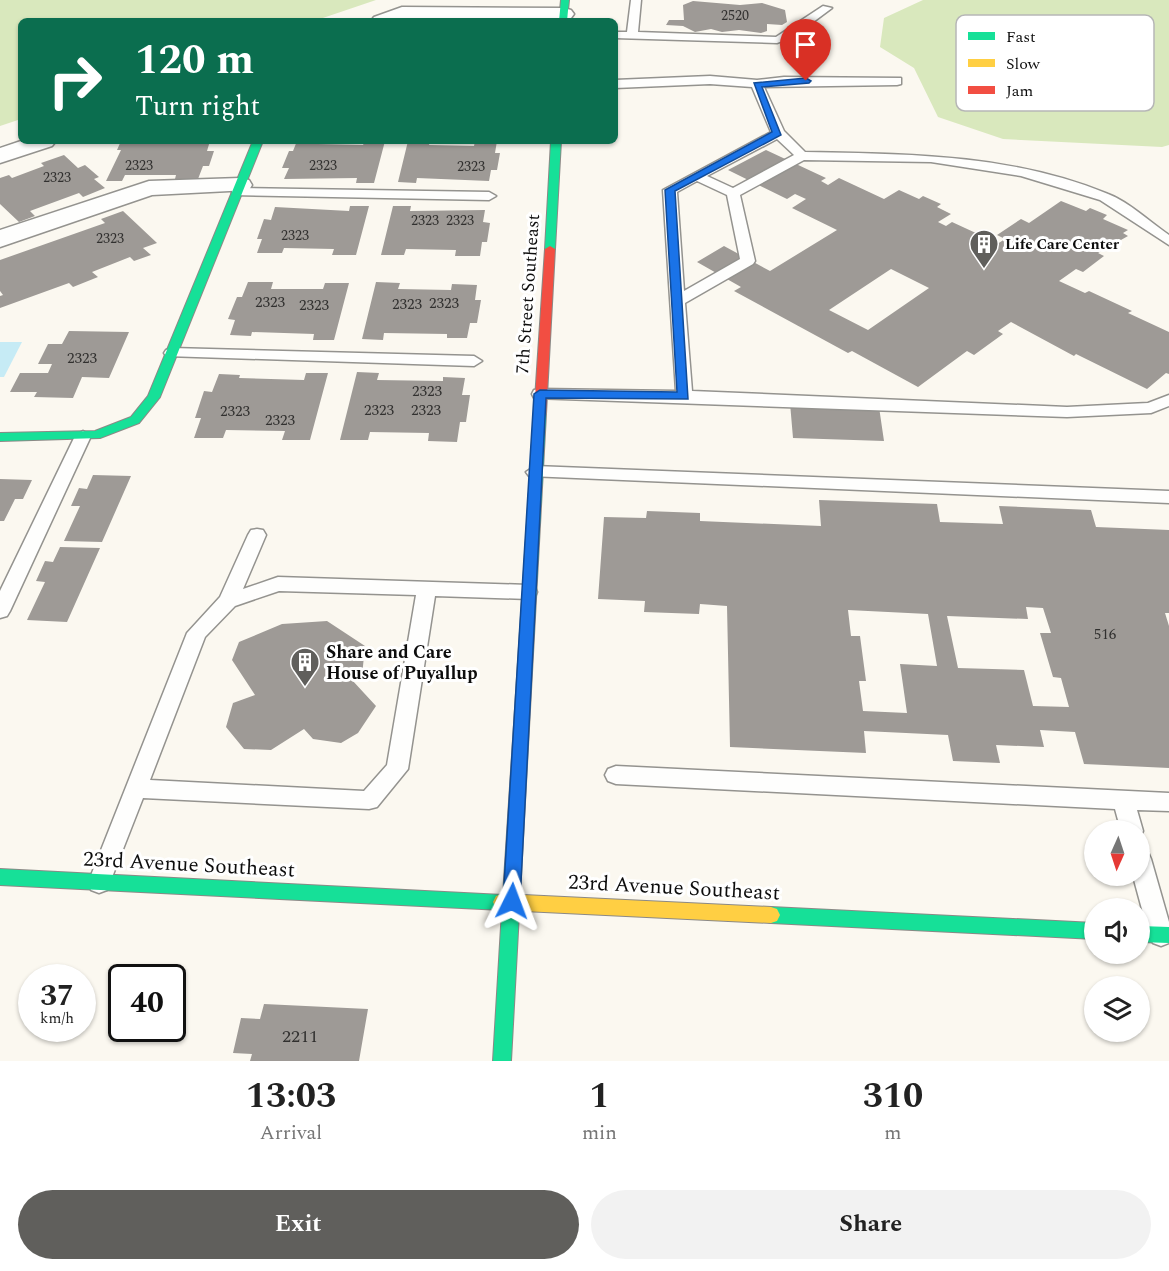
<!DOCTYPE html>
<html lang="en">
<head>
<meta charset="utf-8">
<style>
	:root { --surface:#fff; --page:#f2f2f2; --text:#222; --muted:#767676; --accent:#605f5c }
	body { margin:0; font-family:Spectral,serif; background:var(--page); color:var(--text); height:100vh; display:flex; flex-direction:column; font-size:22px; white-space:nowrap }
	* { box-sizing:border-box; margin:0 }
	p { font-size:20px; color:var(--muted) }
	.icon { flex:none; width:33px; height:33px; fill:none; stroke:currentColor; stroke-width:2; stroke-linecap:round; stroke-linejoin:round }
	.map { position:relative; height:1061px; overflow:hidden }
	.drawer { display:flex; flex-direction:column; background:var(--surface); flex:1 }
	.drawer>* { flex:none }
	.guide { position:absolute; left:18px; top:18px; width:600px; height:126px; border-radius:9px; box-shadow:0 2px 4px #0004; background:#0b6e4f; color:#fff; overflow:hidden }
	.needle { width:39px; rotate:183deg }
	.tools { position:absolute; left:1084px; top:820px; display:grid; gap:12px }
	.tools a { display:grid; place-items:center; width:66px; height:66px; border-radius:50%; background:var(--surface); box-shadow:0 2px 4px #0004; font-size:30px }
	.speed { position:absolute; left:18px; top:964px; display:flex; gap:12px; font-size:30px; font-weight:700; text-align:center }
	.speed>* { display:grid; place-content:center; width:78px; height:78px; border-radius:50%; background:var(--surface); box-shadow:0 2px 4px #0004; line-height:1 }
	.speed small { font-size:15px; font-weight:400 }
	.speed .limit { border:3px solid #111; border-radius:9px; background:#fff; color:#111 }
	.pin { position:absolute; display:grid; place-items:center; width:51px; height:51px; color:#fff; margin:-62px -26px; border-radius:50% 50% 50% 0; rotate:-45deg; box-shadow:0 0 6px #0007 }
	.pin .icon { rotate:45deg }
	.me { position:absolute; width:66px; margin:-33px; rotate:3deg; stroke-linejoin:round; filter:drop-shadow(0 0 4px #0008) }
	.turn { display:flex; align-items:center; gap:21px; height:126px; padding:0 18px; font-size:27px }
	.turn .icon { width:78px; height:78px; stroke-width:2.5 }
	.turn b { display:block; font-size:42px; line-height:51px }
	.eta { display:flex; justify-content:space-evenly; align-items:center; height:102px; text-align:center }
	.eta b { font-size:36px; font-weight:700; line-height:42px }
	.action { display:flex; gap:12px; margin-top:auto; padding:12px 18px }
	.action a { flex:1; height:69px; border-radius:36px; background:var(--accent); color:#fff; font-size:24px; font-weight:700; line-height:69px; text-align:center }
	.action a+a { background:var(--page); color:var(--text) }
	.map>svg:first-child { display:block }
	.forest { fill:#d9e8bd }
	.water { fill:#c6ebf5 }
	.building { fill:#9e9a96; fill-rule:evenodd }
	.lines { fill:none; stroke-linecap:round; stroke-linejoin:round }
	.lane-casing { stroke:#94938f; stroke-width:3 }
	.street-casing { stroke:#94938f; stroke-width:3 }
	.fast-casing { stroke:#8b8986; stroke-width:2 }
	.slow-casing { stroke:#8b8986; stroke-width:2 }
	.jam-casing { stroke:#8b8986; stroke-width:2 }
	.lane { fill:#fefefd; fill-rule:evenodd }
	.street { fill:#fefefd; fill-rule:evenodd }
	.fast { fill:#16e098; fill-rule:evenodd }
	.slow { fill:#ffcf43; fill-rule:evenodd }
	.jam { fill:#f24e42; fill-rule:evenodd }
	.route { fill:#1a73e8; stroke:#114b97; stroke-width:1.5 }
	.labels { text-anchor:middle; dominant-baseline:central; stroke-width:6; stroke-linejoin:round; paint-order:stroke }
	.far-number-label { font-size:14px; fill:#31302f }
	.far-poi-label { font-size:15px; font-weight:bold; fill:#0d0d0d; stroke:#fff; text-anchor:start }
	.number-label { font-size:15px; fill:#31302f }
	.street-label { font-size:18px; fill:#0d0d0d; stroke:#fff }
	.poi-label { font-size:18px; font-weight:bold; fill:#0d0d0d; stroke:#fff; text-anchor:start }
	.near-number-label { font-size:18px; fill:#31302f }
	.near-street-label { font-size:21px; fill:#0d0d0d; stroke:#fff }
	.key { fill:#fff; stroke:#b6b6b6; stroke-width:1.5 }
	.key-label { font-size:16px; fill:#0d0d0d }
</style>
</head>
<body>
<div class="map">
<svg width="1169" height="1061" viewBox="0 0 1169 1061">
	<rect width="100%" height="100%" fill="#fbf8f0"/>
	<path class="forest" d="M 0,0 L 376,0 L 314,21 L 21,21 L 21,119 L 0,126 Z
		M 923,0 L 1169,0 L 1169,145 L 1162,147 L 1003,139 L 938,117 L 914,68 L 880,47 L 884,18 Z"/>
	<path class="water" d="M 0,342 L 22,342 L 4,377 L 0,377 Z"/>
	<path class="building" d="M 693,1 L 740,5 L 762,3 L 785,10 L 787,22 L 782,25 L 767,24 L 767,31 L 761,33 L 739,30 L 722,32 L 711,29 L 695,32 L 683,26 L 666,25 L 669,20 L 684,20 L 683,5 Z
		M 121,141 L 210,141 L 207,151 L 214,151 L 209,166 L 203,166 L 198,179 L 175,179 L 176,175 L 125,175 L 122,181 L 106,181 L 121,150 L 117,150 Z
		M 297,141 L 319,141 L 318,144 L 363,145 L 365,141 L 385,141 L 374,183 L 356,183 L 357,178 L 284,179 L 289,168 L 282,168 L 289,151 L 293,151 Z
		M 408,141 L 430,141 L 429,145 L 474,146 L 475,141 L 497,141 L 495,153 L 500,153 L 497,170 L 491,170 L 489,181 L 417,178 L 416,183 L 398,182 Z
		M 766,150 L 826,178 L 821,181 L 828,185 L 839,178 L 884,199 L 899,190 L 919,199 L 923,196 L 941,204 L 937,207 L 951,214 L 938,222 L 946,226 L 952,222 L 991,240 L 984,244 L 991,248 L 1005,239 L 997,235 L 1021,219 L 1029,223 L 1061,201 L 1086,211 L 1090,208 L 1107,215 L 1103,219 L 1128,230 L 1123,233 L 1128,236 L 1098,253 L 1104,256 L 1083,272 L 1076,269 L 1059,281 L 1085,293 L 1089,291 L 1132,311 L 1128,313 L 1169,332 L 1169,374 L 1166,373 L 1147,389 L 1076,354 L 1074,356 L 1011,322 L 998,331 L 1003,334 L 974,355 L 967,351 L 918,387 L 852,351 L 848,353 L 734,291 L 741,287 L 697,262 L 724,246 L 770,271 L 837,230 L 792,208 L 806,199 L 795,194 L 787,199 L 728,170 ZM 891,269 L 929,288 L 868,330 L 829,310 Z
		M 64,155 L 78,168 L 85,165 L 99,177 L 94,179 L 105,188 L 83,197 L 79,193 L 30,211 L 35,216 L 19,222 L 0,204 L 0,178 L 9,175 L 12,178 L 44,166 L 41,163 Z
		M 350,206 L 369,206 L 356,255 L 332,255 L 334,249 L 284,248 L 282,253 L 257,253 L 262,239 L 257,239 L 264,219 L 271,220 L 275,207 L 349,211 Z
		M 393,206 L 411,206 L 410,211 L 485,210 L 483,222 L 490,223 L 487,242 L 482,242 L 480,256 L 455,256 L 456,250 L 406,249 L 404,255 L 381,255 Z
		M 123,211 L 157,243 L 143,248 L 151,255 L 134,261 L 130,257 L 92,272 L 98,277 L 73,287 L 69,283 L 0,308 L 0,296 L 3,295 L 0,291 L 0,260 L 105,223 L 101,219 Z
		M 248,282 L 273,282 L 271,289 L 323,289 L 325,283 L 349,283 L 334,340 L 313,340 L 314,334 L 252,332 L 251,336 L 230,335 L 235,320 L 228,319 L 237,297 L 242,297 Z
		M 376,282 L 400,283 L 398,289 L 451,290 L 452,284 L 477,285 L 475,300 L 481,300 L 477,323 L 470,323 L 467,338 L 447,338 L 447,334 L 384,333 L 383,340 L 362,339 Z
		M 69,331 L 129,332 L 109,378 L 82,377 L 73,398 L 34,397 L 37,392 L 10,392 L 20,373 L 48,373 L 52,364 L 38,364 L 48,344 L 62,344 Z
		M 357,372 L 379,373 L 377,380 L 443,381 L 443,377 L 465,378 L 462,395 L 470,395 L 466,422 L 460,422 L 457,442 L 428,441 L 429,433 L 370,432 L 368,440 L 340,440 Z
		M 306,373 L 328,373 L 310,440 L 282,440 L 285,431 L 226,430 L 223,438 L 194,438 L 201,418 L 195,418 L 204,391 L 212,392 L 219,374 L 240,375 L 239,378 L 304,380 Z
		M 790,403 L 879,407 L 884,441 L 793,438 Z
		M 93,475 L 131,476 L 102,542 L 64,541 L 80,506 L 71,506 L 79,488 L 87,489 Z
		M 0,479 L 32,480 L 23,499 L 15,499 L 4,521 L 0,521 Z
		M 819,500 L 937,504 L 940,522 L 1003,524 L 999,506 L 1091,510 L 1096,527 L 1169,530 L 1169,613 L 1165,613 L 1169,626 L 1169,768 L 1084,764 L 1075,732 L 1040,730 L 1044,747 L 996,745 L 1000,763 L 953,761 L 948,735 L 864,731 L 866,753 L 730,747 L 727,606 L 700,604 L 699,614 L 644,612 L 645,601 L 598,599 L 604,517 L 646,518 L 647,511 L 700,513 L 700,521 L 821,526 ZM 1026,607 L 1043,608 L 1051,633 L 1040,633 L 1053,677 L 1061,678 L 1069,707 L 1033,706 L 1024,670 L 958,668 L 947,616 L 1028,619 ZM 848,610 L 928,614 L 937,666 L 900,664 L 907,713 L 863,711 L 859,681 L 866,681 L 860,636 L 851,636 Z
		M 60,547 L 100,548 L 67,622 L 27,620 L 45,582 L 36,581 L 45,561 L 53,562 Z
		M 327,621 L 365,646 L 362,676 L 352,680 L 376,706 L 358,733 L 341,743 L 313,739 L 304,729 L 271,750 L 244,749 L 226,727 L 233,703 L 255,695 L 232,660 L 239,642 L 282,624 Z
		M 264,1004 L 368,1009 L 359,1061 L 250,1061 L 252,1054 L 233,1053 L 241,1018 L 260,1019 Z"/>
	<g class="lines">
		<g class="lane-casing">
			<path id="lane" d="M 631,0 L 641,0 L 638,32 L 776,37 L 823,6 L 832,8 L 793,37 L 777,43 L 615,38 L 615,32 L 627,32 Z
				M 710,76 L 757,80 L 784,77 L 901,78 L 901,84 L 897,85 L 764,87 L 784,131 L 805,152 C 907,154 1012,154 1108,194 C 1129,202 1150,222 1169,235 L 1169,245 L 1100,200 L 1021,176 L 931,162 L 804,160 L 740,195 L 755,261 L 753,264 L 685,303 L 692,391 L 1067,407 L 1148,403 L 1169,395 L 1169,406 L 1151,413 L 1067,417 L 534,398 L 532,394 L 534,390 L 540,389 L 676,391 L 663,190 L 771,132 L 752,87 L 710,84 L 615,88 L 615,80 ZM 777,139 L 794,155 L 733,188 L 707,176 ZM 697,181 L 727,195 L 740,259 L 684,291 L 677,192 Z
				M 237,188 L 489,192 L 496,196 L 489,200 L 232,195 L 232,189 Z
				M 172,348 L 474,356 L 482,361 L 474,366 L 166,356 L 164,353 L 166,350 Z
				M 83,431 L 91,436 L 10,611 L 7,616 L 0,618 L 0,591 L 75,436 Z
				M 535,466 L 1169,491 L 1169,503 L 529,476 L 526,472 Z
				M 257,529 L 263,530 L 266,535 L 243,589 L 278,577 L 528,585 L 535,587 L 537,592 L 535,597 L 528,599 L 435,596 L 408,769 L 377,807 L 369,809 L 143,798 L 107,890 L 99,893 L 91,890 L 88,883 L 187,633 L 220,597 L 248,535 L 251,530 ZM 279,591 L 416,595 L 387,765 L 364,791 L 150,780 L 205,637 L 235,606 Z
				M 616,766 L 1169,793 L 1169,811 L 1137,810 L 1143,831 L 1140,837 L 1140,831 L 1121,831 L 1115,809 L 616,784 L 608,781 L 605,775 L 608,769 Z
				M 1140,849 L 1148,852 L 1151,859 L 1169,922 L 1169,943 L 1161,946 L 1153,943 L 1149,935 L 1133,876 L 1140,876 Z"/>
		</g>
		<g class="street-casing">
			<path id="street" d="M 402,7 L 564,8 L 571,10 L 574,14 L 571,18 L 564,20 L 371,21 L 374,17 Z
				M 21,141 L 56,141 L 52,146 L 0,163 L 0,148 Z
				M 240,178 L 249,180 L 252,185 L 249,190 L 152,195 L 0,247 L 0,230 L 149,181 Z"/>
		</g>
		<g class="fast-casing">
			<path id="fast" d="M 561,0 L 569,0 L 567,21 L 559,21 Z
				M 253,141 L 263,141 L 160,397 L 139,423 L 100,438 L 0,441 L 0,433 L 95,431 L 131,417 L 148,396 Z
				M 551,141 L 561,141 L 555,249 L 550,252 L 545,249 Z
				M 540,410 L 546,414 L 511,1061 L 493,1061 L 502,910 L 0,885 L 0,869 L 503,895 L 534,414 Z
				M 771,907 L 1095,923 L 1095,939 L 771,923 L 765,921 L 762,915 L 765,909 Z
				M 1140,926 L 1169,927 L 1169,943 L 1140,942 Z"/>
		</g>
		<g class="slow-casing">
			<path id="slow" d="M 502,894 L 771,907 L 777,909 L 780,915 L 777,921 L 771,923 L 502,910 L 496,908 L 493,902 L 496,896 Z"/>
		</g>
		<g class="jam-casing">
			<path id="jam" d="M 550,246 L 555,249 L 546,414 L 540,418 L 534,414 L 545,249 Z"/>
		</g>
		<use href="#lane" class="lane"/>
		<use href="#street" class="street"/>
		<use href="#fast" class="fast"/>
		<use href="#slow" class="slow"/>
		<use href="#jam" class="jam"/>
	</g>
	<path class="route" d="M 806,78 L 811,81 L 809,83 L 762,87 L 781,135 L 675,191 L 688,399 L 546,398 L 520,901 L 518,907 L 512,909 L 505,907 L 503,901 L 534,394 L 540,390 L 677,392 L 665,190 L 772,132 L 754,83 Z"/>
	<defs>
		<g id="building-pin" transform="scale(1.5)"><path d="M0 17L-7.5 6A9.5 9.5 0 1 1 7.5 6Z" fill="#605f5c" stroke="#fff"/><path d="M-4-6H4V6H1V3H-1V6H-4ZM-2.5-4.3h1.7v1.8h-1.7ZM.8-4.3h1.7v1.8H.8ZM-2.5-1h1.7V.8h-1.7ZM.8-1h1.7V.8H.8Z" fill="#fff"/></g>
	</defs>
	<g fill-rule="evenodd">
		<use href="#building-pin" x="984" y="244"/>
		<use href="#building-pin" x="305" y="662"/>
	</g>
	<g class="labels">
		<g class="far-number-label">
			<text x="735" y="15">2520</text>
			<text x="139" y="165">2323</text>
			<text x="323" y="165">2323</text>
			<text x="471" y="166">2323</text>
			<text x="57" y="177">2323</text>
			<text x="425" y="220">2323</text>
			<text x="460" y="220">2323</text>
			<text x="295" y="235">2323</text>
			<text x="110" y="238">2323</text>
		</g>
		<g class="far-poi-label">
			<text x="1005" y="244">Life Care Center</text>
		</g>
		<g class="number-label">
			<text x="270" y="302">2323</text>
			<text x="444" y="303">2323</text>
			<text x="407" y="304">2323</text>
			<text x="314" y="305">2323</text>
			<text x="82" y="358">2323</text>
			<text x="427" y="391">2323</text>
			<text x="379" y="410">2323</text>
			<text x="426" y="410">2323</text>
			<text x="235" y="411">2323</text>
			<text x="280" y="420">2323</text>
			<text x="1105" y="634">516</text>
		</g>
		<g class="street-label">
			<text transform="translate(528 294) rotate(-86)">7th Street Southeast</text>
		</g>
		<g class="poi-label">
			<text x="326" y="652">Share and Care<tspan x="326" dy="21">House of Puyallup</tspan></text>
		</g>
		<g class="near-number-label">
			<text x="300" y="1036">2211</text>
		</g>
		<g class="near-street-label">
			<text transform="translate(189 865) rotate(3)">23rd Avenue Southeast</text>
			<text transform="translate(674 888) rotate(3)">23rd Avenue Southeast</text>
		</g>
	</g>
	<rect x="956" y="15" width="198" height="96" rx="9" class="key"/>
	<rect x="968" y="32" width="27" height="8" fill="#16e098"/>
	<rect x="968" y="59" width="27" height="8" fill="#ffcf43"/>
	<rect x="968" y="86" width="27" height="8" fill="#f24e42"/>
	<g class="key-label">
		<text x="1006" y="42">Fast</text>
		<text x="1006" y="69">Slow</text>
		<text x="1006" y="96">Jam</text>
	</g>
</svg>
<div class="tools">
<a><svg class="needle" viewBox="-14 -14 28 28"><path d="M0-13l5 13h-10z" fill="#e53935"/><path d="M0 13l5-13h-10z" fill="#767676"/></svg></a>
<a><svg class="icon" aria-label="sound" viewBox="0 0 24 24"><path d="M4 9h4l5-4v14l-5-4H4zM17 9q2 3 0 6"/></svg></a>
<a><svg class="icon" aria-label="layers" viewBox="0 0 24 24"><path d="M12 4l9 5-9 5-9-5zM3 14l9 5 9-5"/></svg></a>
</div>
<div class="speed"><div>37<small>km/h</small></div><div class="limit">40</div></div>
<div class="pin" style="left:806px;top:81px;background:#d93025"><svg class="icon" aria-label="arrive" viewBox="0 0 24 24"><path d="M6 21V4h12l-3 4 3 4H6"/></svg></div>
<svg class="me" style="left:512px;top:901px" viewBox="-20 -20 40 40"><path d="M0-17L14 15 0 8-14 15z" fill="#1a73e8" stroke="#fff" stroke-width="4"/></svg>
<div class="guide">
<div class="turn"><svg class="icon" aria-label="right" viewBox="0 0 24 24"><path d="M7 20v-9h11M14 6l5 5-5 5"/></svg><div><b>120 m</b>Turn right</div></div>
</div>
</div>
<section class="drawer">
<div class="eta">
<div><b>13:03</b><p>Arrival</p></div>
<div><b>1</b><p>min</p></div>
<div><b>310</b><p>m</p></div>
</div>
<div class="action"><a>Exit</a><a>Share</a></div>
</section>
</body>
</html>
